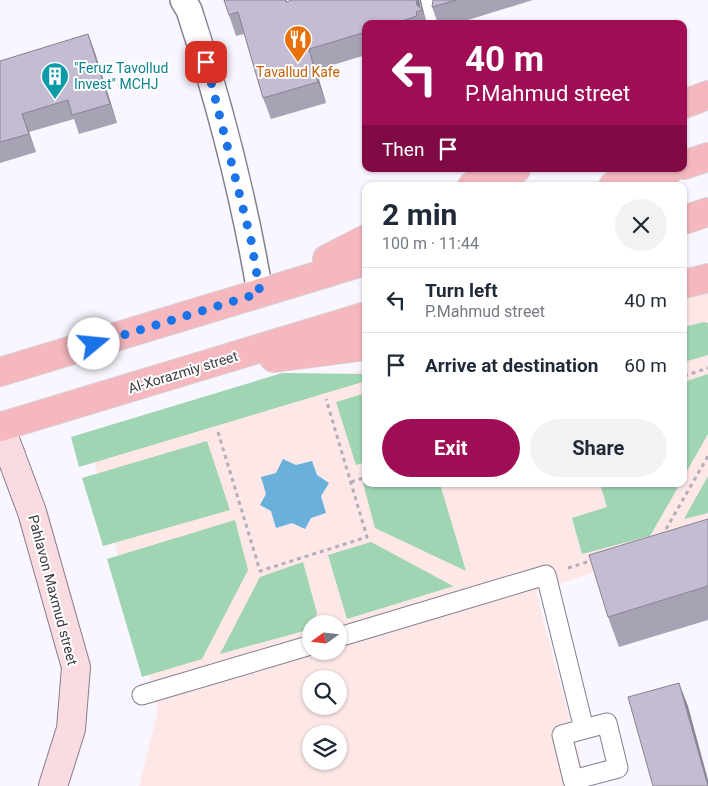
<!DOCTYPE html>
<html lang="en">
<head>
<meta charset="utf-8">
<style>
	:root { --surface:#fff; --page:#f2f2f3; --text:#1f2937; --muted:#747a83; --line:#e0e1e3; --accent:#9f0d55 }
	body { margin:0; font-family:Roboto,sans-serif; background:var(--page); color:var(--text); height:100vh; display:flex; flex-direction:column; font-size:19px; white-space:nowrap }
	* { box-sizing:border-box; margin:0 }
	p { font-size:16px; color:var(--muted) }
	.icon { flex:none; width:28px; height:28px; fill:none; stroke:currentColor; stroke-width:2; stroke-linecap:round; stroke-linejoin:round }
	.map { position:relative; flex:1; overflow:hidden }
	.details { position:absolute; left:362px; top:182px; width:325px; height:305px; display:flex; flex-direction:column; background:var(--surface); border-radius:10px; box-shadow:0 1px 4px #0004 }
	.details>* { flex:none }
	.banner { position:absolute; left:362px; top:20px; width:325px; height:152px; border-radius:10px; box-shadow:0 1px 4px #0004; background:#9f0d55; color:#fff; overflow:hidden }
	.needle { width:32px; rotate:255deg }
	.buttons { position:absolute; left:302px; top:615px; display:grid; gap:10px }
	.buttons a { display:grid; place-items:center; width:45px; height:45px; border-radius:50%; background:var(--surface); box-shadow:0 1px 4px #0004; font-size:25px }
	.pin { position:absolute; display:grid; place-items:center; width:42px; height:42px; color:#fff; margin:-21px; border-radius:10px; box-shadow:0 2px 8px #0006 }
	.me { position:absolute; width:55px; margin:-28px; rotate:73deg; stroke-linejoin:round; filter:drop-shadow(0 0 4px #0008) }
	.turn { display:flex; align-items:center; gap:18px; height:105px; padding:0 20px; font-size:22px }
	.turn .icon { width:65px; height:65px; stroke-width:2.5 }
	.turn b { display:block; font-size:35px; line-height:42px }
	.then { display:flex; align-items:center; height:48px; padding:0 20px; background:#0003; gap:10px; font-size:19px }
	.round { display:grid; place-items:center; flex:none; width:52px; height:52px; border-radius:26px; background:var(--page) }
	.head { display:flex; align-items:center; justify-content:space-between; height:85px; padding:0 20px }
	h1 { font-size:30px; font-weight:700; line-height:38px }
	.cta { display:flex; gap:10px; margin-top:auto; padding:10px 20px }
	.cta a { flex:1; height:58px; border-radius:30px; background:var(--accent); color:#fff; font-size:20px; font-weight:700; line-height:58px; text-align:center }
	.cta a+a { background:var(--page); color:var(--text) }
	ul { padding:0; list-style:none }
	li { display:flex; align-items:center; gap:15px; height:65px; padding:0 20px; border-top:1px solid var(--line) }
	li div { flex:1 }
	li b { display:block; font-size:19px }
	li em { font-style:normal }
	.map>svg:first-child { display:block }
	.education { fill:#fde7e7; fill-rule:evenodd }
	.green { fill:#9fd5b2 }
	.water { fill:#69b1db }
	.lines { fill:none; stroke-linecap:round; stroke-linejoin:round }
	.service-casing { stroke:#847d91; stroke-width:15 }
	.pedestrian-casing { stroke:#847d91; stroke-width:21 }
	.minor-casing { stroke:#847d91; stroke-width:28 }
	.secondary-casing { stroke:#847d91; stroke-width:30 }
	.primary-casing { stroke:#d4d3d5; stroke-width:30 }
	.path { stroke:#b2afb8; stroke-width:3; stroke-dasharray:4 4; stroke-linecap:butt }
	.service { stroke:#fff; stroke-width:12 }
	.pedestrian { stroke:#fff; stroke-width:19 }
	.minor { stroke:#fff; stroke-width:25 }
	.secondary { stroke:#fadbdf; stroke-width:28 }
	.primary { stroke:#f6b8bf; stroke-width:28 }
	.wall { fill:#a8a2b5 }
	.shaded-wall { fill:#888493 }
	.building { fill:#c3bcd2; stroke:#888493 }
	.route { stroke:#1a73e8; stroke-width:9; stroke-dasharray:0 16.2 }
	.labels { text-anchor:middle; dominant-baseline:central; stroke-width:4; stroke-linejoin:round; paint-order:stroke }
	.culture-label { font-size:14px; fill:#0d838f; stroke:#fff; text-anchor:start }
	.food-label { font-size:14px; fill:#c56008; stroke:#fff }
	.street-label { font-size:14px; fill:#3b3841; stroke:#fff }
</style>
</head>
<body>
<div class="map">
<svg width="708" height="786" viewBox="0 0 708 786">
	<rect width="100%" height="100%" fill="#f9f6ff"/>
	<path class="education" d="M 708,269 L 708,535 L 536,591 L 587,786 L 139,786 L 158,710 L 91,449 L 366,369 L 366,484 L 684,484 L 684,276 ZM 311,624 L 339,624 L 339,651 L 311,651 ZM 311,679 L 339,679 L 339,706 L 311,706 ZM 311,734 L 339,734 L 339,761 L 311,761 Z"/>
	<path class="green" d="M 704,322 L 708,323 L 708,355 L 684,362 L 684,327 Z
		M 282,373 L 366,374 L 366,381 L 79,467 L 71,437 Z
		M 708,374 L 708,434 L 684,476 L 684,382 Z
		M 366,393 L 366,462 L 356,465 L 336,402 Z
		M 207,441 L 230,510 L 103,546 L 82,478 Z
		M 708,476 L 708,513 L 684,519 Z
		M 366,482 L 440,484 L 466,571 L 375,528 L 363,483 Z
		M 600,484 L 680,484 L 650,536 L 582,554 L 572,518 L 607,507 Z
		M 235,520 L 248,570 L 202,659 L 142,677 L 107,559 Z
		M 371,542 L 453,586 L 454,586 L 347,619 L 328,555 Z
		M 303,562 L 317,613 L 311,629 L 220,654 L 260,577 Z"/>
	<path class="water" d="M 283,459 L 296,465 L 312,461 L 317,475 L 329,483 L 321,496 L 326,513 L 311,518 L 305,529 L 292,523 L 276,528 L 271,511 L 260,505 L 266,494 L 261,477 L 276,473 Z"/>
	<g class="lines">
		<g class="service-casing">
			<path id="service" d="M 427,0 L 433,24"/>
		</g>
		<g class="pedestrian-casing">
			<path id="pedestrian" d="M 339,637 L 546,575 L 584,729
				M 142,695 L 311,645
				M 607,723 L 618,768 L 573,780 L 562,735 Z"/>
		</g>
		<g class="minor-casing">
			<path id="minor" d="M 183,0 L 189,10 C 219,102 244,197 260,293"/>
		</g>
		<g class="secondary-casing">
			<path id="secondary" d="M 0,426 L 32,512 L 76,667 L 71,729 L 53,786"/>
		</g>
		<g class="primary-casing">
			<path id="primary" d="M 684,104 L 708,95
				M 684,165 L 708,157
				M 472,186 L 516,169
				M 613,186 L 670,169
				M 684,220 L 708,212
				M 327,259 L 366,239
				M 684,284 L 708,278
				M 274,358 L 366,346
				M 0,372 L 366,261
				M 0,427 L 366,316"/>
		</g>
		<path class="path" d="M 684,376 L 708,368
			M 218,432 L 260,571 L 367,537 L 326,399
			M 351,482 L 366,477
			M 662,536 L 708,456
			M 568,568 L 593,560"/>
		<use href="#service" class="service"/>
		<use href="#pedestrian" class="pedestrian"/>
		<use href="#minor" class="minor"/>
		<use href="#secondary" class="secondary"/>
		<use href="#primary" class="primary"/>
	</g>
	<path class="wall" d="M 224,0 L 287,1 L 419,1 L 421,9 L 422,10 L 427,24 L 366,24 L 366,55 L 316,70 L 326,103 L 271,119 L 263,98 L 244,34 L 236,36 Z
		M 433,0 L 533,0 L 455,24 L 438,24 L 432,7 Z
		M 88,34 L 95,53 L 117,123 L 79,134 L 74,119 L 29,132 L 36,152 L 0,163 L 0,61 Z
		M 708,519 L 708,620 L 619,647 L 608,617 Z"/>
	<path class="shaded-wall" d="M 416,0 L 419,0 L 419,1 L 421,11 L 420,11 Z
		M 88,34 L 95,53 L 117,123 L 110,104 Z
		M 309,49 L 316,70 L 326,103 L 318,82 Z
		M 22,114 L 29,132 L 36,152 L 29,134 Z
		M 679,683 L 688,706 L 708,780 L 708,786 Z"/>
	<path class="building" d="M 224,0 L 286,0 L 286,2 L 292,0 L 416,0 L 417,5 L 422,10 L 416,12 L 417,16 L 393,24 L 366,24 L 366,32 L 309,49 L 318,82 L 263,98 L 238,12 L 229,15 Z
		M 433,0 L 456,0 L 432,7 Z
		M 88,34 L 110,104 L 72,115 L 68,100 L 22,114 L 29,134 L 0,142 L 0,61 Z
		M 708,519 L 708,586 L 608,617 L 589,555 Z
		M 679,683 L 708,786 L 653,786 L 628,697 Z"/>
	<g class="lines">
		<path class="route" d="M 94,344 L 260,293 L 251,240 L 206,62"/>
	</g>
	<defs>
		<g id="restaurant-pin" transform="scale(1.4375)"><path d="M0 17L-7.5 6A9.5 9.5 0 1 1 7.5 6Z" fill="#e8710a" stroke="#fff"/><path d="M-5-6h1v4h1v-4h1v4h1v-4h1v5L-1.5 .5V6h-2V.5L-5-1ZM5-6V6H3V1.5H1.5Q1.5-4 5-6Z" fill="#fff"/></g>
		<g id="building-pin" transform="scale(1.4375)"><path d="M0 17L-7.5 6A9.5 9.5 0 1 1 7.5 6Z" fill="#0f9aa8" stroke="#fff"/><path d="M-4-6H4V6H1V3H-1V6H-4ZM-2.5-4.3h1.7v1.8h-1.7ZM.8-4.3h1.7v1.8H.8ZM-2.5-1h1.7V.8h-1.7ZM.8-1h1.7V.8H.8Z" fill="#fff"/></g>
	</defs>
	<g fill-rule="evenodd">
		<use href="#restaurant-pin" x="298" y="39"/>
		<use href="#building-pin" x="55" y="76"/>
	</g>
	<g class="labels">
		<g class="culture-label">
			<text x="74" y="68">"Feruz Tavollud<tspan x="74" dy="16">Invest" MCHJ</tspan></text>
		</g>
		<g class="food-label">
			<text x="298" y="72">Tavallud Kafe</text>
		</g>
		<g class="street-label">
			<text transform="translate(183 372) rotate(-17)">Al-Xorazmiy street</text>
			<text transform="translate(53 590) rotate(75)">Pahlavon Maxmud street</text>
		</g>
	</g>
</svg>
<div class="buttons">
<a><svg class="needle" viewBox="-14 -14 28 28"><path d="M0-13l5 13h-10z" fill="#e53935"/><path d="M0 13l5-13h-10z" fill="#747a83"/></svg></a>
<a><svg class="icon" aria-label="search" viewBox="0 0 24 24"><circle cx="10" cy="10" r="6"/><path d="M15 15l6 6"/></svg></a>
<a><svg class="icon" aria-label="layers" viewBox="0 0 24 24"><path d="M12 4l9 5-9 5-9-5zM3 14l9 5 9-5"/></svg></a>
</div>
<div class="pin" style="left:206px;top:62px;background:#d93025"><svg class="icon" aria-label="arrive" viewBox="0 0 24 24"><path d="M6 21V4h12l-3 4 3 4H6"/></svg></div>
<svg class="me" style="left:94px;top:344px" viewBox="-20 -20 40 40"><circle r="19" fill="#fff"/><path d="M0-13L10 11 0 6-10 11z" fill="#1a73e8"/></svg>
<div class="banner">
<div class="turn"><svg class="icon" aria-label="left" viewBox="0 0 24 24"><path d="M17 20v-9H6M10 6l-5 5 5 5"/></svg><div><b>40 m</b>P.Mahmud street</div></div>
<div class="then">Then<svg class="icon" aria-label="arrive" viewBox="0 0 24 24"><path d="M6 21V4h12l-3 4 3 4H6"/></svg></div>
</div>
<section class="details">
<div class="head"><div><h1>2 min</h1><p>100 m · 11:44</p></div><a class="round"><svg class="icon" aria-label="close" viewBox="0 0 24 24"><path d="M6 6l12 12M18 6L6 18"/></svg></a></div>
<ul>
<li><svg class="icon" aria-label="left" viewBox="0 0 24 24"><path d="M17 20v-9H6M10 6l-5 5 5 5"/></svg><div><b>Turn left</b><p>P.Mahmud street</p></div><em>40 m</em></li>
<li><svg class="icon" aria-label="arrive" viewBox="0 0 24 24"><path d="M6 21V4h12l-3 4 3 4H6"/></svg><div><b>Arrive at destination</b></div><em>60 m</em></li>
</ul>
<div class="cta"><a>Exit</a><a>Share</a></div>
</section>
</div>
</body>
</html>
